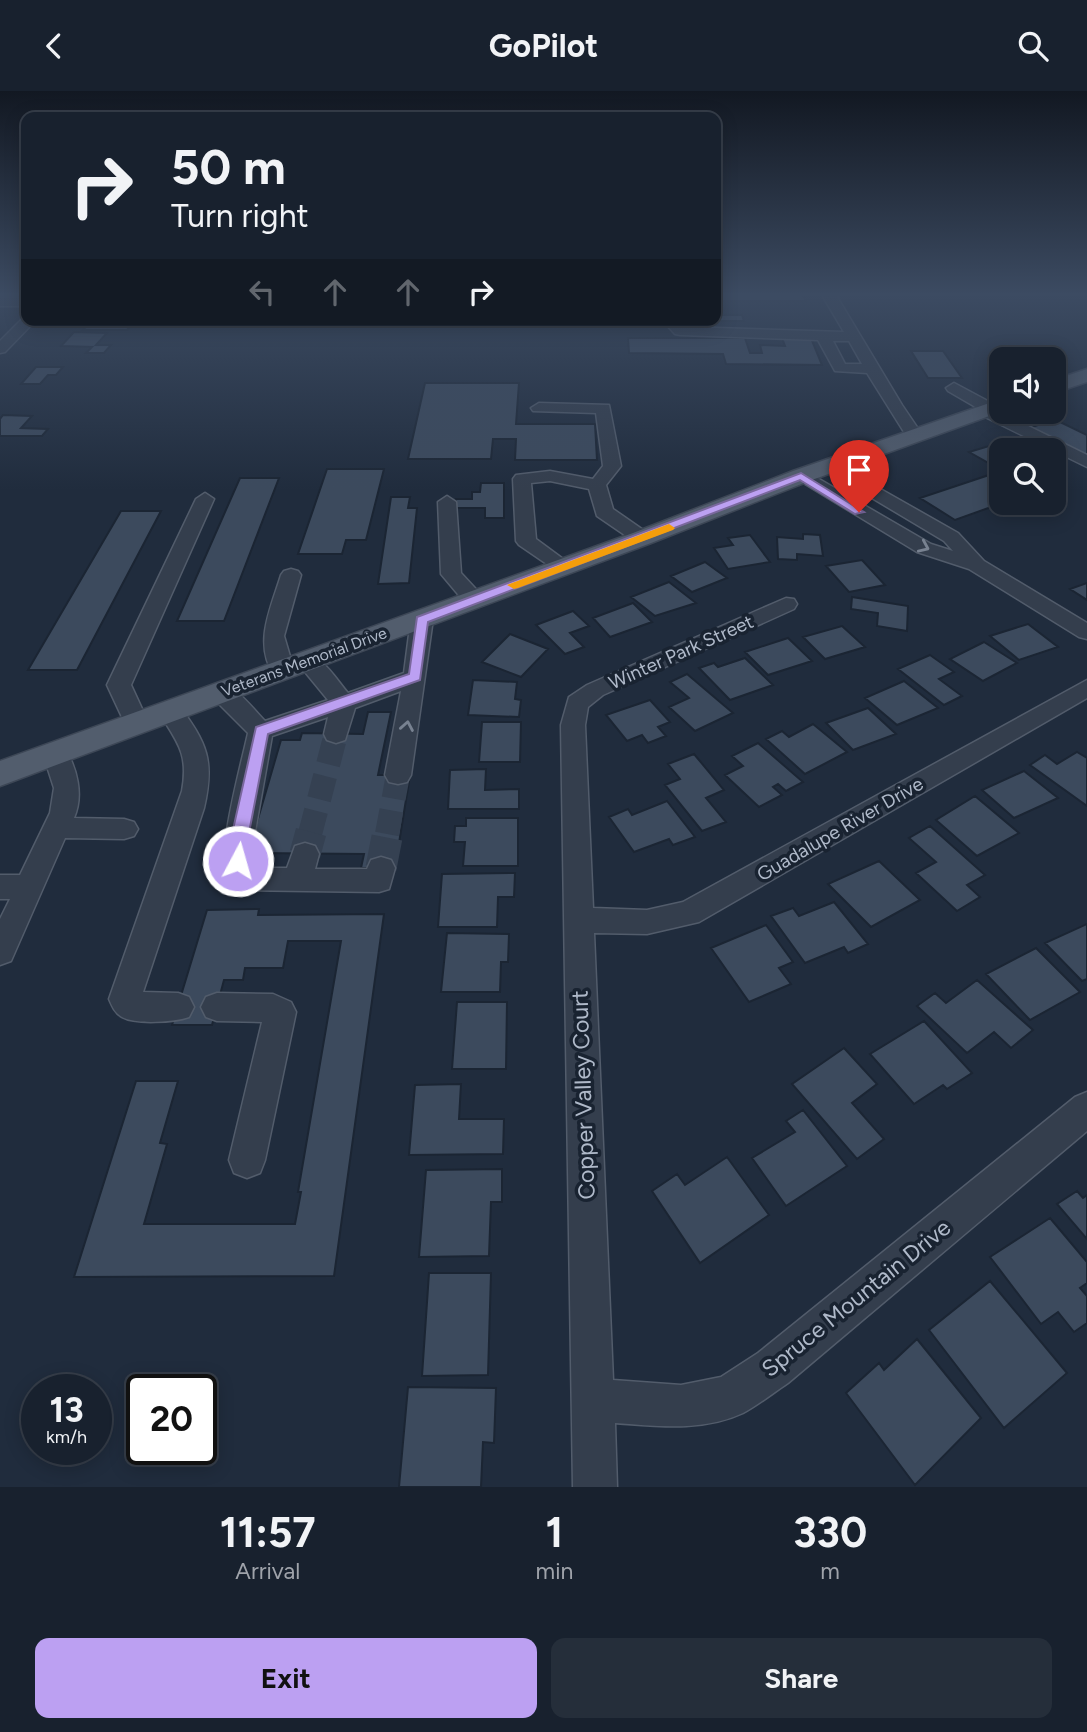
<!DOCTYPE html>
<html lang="en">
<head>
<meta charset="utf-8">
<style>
	:root { --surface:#18212e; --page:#252e3a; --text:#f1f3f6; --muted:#9fa3aa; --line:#363e4a; --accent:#bca0f2 }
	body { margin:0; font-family:Figtree,sans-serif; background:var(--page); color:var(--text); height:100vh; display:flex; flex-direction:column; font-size:26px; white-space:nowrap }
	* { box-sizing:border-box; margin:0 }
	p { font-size:23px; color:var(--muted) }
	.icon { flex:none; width:38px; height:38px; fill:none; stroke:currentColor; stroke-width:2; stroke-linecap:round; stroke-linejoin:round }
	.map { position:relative; height:1396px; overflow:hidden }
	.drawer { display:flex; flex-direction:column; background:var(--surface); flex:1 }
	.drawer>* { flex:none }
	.banner { position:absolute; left:21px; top:21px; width:700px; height:214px; border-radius:14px; box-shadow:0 4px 18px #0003,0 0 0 2px var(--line); background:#18212e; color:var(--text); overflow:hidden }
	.buttons { position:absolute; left:989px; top:256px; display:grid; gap:14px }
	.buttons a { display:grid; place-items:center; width:77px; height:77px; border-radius:14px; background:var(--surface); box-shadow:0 4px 18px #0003,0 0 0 2px var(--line); font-size:35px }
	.speed { position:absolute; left:21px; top:1283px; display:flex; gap:14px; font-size:35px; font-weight:700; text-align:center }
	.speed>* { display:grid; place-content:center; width:91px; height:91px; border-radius:50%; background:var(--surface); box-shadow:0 4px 18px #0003,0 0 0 2px var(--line); line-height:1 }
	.speed small { font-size:18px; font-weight:400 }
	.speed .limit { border:4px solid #111; border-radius:10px; background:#fff; color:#111 }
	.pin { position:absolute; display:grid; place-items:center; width:60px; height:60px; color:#fff; margin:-72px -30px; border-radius:50% 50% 50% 0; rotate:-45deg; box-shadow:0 0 7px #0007 }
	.pin .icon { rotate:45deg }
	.me { position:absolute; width:77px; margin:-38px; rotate:6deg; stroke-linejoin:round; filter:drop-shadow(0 0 5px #0008) }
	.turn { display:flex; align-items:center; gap:24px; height:147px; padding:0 35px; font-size:32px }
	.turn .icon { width:91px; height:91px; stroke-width:2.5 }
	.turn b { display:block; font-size:49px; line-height:60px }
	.lanes { display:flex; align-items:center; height:66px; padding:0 35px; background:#0003; justify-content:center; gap:35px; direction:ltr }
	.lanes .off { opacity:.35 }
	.eta { display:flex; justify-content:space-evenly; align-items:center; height:119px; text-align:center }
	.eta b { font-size:42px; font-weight:700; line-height:49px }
	.button { display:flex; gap:14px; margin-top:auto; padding:14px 35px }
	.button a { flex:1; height:80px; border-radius:14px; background:var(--accent); color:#111; font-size:28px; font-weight:700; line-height:80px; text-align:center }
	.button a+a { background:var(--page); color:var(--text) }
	header { display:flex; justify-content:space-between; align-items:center; height:91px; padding:0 35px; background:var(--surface); font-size:32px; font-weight:700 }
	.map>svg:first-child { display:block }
	.building { fill:#3c4a5d; stroke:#1b2533; stroke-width:2 }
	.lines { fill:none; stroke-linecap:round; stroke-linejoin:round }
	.minor-tunnel-far1 { stroke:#354152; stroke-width:24; stroke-dasharray:24 12; stroke-linecap:butt }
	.minor-tunnel { stroke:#354152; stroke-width:31; stroke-dasharray:31 16; stroke-linecap:butt }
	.minor-casing { stroke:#525c6b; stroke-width:3 }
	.major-casing { stroke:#3d4756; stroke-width:3 }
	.minor { fill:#343e4d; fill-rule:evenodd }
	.major { fill:#525d6d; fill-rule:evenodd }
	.oneway { stroke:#788291 }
	.route { fill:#bca0f2; stroke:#7a689d; stroke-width:2 }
	.slow { fill:#f59e0b }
	.labels { text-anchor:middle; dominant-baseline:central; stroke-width:7; stroke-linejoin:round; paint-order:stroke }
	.far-street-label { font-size:16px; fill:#afb9c9; stroke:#192331 }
	.street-label { font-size:19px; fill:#afb9c9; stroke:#192331 }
	.near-street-label { font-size:23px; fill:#afb9c9; stroke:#192331 }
</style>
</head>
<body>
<header><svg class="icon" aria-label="back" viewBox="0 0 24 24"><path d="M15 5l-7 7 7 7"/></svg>GoPilot<svg class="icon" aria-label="search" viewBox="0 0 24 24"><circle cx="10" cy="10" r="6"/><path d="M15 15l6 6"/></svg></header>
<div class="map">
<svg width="1087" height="1396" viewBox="0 0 1087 1396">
	<rect width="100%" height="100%" fill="#202c3d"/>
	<path class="building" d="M 716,204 L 803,204 L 806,210 L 716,210 Z
		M 716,224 L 742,224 L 744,230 L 702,230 L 716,229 Z
		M 89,232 L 133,232 L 127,239 L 83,239 Z
		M 74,241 L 107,242 L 96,254 L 111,254 L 104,262 L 86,262 L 92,256 L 61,255 Z
		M 628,247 L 745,247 L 750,262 L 762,262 L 760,254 L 785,255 L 782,247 L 811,247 L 822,274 L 726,273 L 723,263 L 629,262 Z
		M 911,260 L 943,260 L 962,287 L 928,287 Z
		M 36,276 L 63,276 L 56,284 L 48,284 L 40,293 L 21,293 Z
		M 425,292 L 519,292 L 516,333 L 595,333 L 597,369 L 515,369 L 516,348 L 493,348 L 491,368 L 408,368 Z
		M 3,324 L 32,325 L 21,337 L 48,338 L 42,345 L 0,345 L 0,328 Z
		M 1054,328 L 1087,344 L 1087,367 L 1027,338 Z
		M 1026,347 L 1050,359 L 1008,359 L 1002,356 Z
		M 989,355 L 1001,361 L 1001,379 L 969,361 Z
		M 327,378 L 384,378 L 366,449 L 346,449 L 342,463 L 298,463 Z
		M 1001,380 L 1001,411 L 1005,411 L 955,429 L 920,407 Z
		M 240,387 L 279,387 L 224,530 L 177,530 Z
		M 481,392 L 504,392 L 504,427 L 485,427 L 485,417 L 455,417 L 456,408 L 472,408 L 472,401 L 480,401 Z
		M 391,406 L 410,406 L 408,417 L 417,417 L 409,492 L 378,493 Z
		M 121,420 L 161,420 L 77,579 L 28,579 Z
		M 803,443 L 820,444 L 823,465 L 797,463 L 797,469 L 778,468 L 777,446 L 803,448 Z
		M 750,444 L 770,471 L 728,478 L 714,457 L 733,454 L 728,447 Z
		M 862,469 L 885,494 L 849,501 L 826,475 Z
		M 705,471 L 727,487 L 692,501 L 671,485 Z
		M 669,491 L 696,512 L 655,525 L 631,506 Z
		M 1087,492 L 1087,509 L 1070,498 Z
		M 852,506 L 908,515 L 907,540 L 877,535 L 878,522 L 851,518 Z
		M 633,512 L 652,531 L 610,546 L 593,527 Z
		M 573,520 L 589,535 L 570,542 L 584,556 L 565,563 L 536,534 Z
		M 1028,533 L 1058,556 L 1019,569 L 990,545 Z
		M 842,535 L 865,556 L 825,568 L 803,546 Z
		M 510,543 L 548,558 L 521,586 L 482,571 Z
		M 788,547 L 812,570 L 768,584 L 745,561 Z
		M 984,551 L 1017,572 L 983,590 L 950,568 Z
		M 930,564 L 954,581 L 939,588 L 962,605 L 944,614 L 898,578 Z
		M 745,567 L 773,594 L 730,609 L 699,577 L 714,572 L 718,576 Z
		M 687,583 L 733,622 L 695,640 L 669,616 L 689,607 L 670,591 Z
		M 473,589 L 517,591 L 515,608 L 521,609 L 519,626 L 468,624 Z
		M 904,590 L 938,617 L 897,634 L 865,607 Z
		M 650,609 L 670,631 L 658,636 L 666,645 L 648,652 L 642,644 L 627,650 L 606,624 Z
		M 868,617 L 896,643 L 853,659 L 826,632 Z
		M 368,621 L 391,621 L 378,684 L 410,684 L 395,777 L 361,777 L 364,763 L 248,762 L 281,649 L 300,649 L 302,642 L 363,643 Z
		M 482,631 L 521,631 L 520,671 L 479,671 Z
		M 813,633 L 847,661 L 805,683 L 766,648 L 782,640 L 789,646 Z
		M 758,652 L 803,691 L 786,700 L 778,693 L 773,696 L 782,704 L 759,716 L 725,684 L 743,675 L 732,665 Z
		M 1077,661 L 1087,667 L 1087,715 L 1030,674 L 1045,664 L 1057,673 Z
		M 694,663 L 724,699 L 706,707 L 726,731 L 702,740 L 665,694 L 680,688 L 668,673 Z
		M 486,678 L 485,699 L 519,698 L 519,718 L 448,718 L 450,679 Z
		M 1024,680 L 1058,707 L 1014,727 L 982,699 Z
		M 975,705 L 1019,742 L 977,765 L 936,729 Z
		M 667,710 L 695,746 L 673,754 L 669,748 L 634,761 L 609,726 L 628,718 L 632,724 Z
		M 466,727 L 518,727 L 518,775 L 463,775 L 465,751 L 454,751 L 455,735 L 466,735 Z
		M 930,735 L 985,784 L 967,794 L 980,806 L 957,820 L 916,782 L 936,771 L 909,747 Z
		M 879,770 L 920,809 L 871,836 L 828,793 Z
		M 515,782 L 514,806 L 498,806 L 497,836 L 438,836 L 442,783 Z
		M 834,811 L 868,853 L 848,862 L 844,856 L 805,872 L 771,825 L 793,817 L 799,825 Z
		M 259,818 L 258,824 L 384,823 L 334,1185 L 74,1186 L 136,990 L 178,990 L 160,1052 L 167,1053 L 144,1133 L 295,1133 L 301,1101 L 298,1101 L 341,850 L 288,850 L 283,877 L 245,877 L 243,889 L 224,889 L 212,934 L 172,934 L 207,819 Z
		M 1087,833 L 1087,888 L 1082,890 L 1045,852 Z
		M 766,834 L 793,871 L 779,877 L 791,893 L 749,911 L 711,857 Z
		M 447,842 L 509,843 L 508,871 L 501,871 L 500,901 L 441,901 Z
		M 1036,857 L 1080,901 L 1030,929 L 986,883 Z
		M 977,889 L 1033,939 L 1011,957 L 994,941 L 967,962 L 917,915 L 935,902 L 946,912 Z
		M 457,911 L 507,911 L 506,978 L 452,978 Z
		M 924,930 L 972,982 L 947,998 L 943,994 L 914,1013 L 870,963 Z
		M 844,957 L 877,993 L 852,1012 L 884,1048 L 857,1068 L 792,993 Z
		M 461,993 L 459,1028 L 504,1028 L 503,1063 L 409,1064 L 415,994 Z
		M 803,1019 L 847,1075 L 786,1115 L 752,1067 L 795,1041 L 786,1030 Z
		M 727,1066 L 769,1124 L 700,1172 L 652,1100 L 677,1083 L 685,1094 Z
		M 502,1078 L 502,1111 L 491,1111 L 489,1165 L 419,1166 L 426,1079 Z
		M 1077,1100 L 1083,1107 L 1087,1104 L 1087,1148 L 1057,1113 Z
		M 1050,1127 L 1087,1171 L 1087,1192 L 1080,1197 L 1087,1205 L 1087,1232 L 1074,1241 L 1058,1221 L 1041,1233 L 990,1166 Z
		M 429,1182 L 491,1182 L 488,1284 L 422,1285 Z
		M 990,1190 L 1067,1282 L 1004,1337 L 929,1239 Z
		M 917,1248 L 981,1327 L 915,1394 L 846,1302 L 879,1272 L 884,1279 Z
		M 408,1296 L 496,1297 L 494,1352 L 483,1351 L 481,1396 L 399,1396 Z"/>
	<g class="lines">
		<path class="minor-tunnel-far1" d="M 310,743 L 336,643
			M 387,743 L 398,684"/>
		<path class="minor-tunnel" d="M 305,763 L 311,741
			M 381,777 L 388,741"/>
		<g class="minor-casing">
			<path id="minor" d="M 822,204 L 836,204 L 902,314 L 923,345 L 921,349 L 909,349 L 867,282 L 835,280 L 818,249 L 680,244 L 675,243 L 662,229 L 677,229 L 684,236 L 844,241 ZM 833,250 L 849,250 L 862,273 L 845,273 Z
				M 0,207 L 26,207 L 26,215 L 0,215 Z
				M 24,226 L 26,229 L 36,229 L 5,261 L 0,262 L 0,250 Z
				M 954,292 L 997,315 L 998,320 L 1087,364 L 1087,376 L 979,323 L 979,318 L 948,300 L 946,297 Z
				M 539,312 L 609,314 L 621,375 L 606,394 L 613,418 L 649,443 L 652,447 L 649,451 L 635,451 L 597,425 L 589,398 L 550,390 L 531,392 L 536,448 L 574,476 L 571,480 L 557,480 L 519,454 L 516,450 L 513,388 L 516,384 L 550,380 L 593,388 L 603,375 L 596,322 L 533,320 L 531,317 Z
				M 831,370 L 958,442 L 984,470 L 1087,532 L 1087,548 L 1079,546 L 969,478 L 917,461 L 792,385 L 801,380 L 807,381 L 931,453 L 953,460 L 944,450 L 825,379 L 822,375 Z
				M 205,402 L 214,408 L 131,594 L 149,633 L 146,639 L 137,641 L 128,639 L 107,594 L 196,408 Z
				M 447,405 L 456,411 L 461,482 L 486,509 L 483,514 L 467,514 L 441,483 L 438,411 Z
				M 291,478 L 298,480 L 301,484 L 284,545 L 294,579 L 290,584 L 282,586 L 274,584 C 253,552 271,517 281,484 L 284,480 Z
				M 786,507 L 794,508 L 797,513 L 794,518 L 603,604 L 588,616 L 585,634 L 593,817 L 647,819 L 683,811 L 1087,589 L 1087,607 L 699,831 L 647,843 L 594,842 L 613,1289 L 681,1294 L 721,1286 L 758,1262 L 1075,1006 L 1087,1001 L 1087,1040 L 788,1292 C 773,1302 758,1314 743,1322 C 703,1341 657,1335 615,1332 L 617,1396 L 573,1396 L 561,634 L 569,606 L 587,594 Z
				M 422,521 L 430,523 L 433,528 L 411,684 L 407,691 L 398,693 L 389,691 L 385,684 L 401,600 L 355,617 L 345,649 L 336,652 L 327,649 L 324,643 L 328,626 L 272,645 L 253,752 L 252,777 L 287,777 L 295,755 L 305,752 L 315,755 L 319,763 L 315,778 L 367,778 L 371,769 L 381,766 L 391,769 L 395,777 L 389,798 L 379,801 L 238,799 L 228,796 C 214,769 241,675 248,642 L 213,607 L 209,601 L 213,595 C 234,590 251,616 265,630 L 328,609 L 296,570 L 299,565 C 320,559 335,587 348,602 L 404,582 L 411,528 L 414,523 Z
				M 170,612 L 179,614 C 207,653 215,669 204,717 L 143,901 L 178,902 L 189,906 L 194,916 L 189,926 C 175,931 136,934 122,926 C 115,922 112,915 109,908 L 182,700 C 189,662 177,651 158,620 L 161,614 Z
				M 56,654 L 65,657 C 77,678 84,704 74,727 L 124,728 L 134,731 L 138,738 L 134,745 L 124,748 L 65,747 L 11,870 L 0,874 L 0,828 L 10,808 L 0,808 L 0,784 L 20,784 L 50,722 L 54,697 L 43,663 L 47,657 Z
				M 217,902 L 273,903 L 291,911 L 296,921 L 265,1069 L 260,1082 L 247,1087 L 234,1082 L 229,1069 L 262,931 L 217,930 L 206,926 L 201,916 L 206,906 Z"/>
		</g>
		<g class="major-casing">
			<path id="major" d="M 1087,278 L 1087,291 L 1054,302 L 1054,289 Z
				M 1001,308 L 1003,320 L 809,390 L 651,452 L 0,695 L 0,670 L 633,442 L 793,380 Z"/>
		</g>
		<use href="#minor" class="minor"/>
		<use href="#major" class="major"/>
	</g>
	<defs><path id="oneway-chevron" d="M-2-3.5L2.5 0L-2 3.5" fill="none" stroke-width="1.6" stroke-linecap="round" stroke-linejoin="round" transform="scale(1.75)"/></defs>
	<g class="oneway">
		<use href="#oneway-chevron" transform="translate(924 456) rotate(24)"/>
		<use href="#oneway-chevron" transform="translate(407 635) rotate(-80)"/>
	</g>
	<linearGradient id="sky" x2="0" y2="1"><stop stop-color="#121822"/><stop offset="0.51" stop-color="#3c4b62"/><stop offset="1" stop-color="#3c4b62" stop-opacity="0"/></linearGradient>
	<rect width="1087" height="399" fill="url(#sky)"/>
	<path class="route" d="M 801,382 L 864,421 L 855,423 L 800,389 L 428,531 L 420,589 L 268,643 L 247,752 L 244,775 L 232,775 L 230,770 L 230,752 L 256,636 L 409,583 L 417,526 Z"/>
	<path class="slow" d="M 669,433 L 675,437 L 673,439 L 518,497 L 514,498 L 507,494 Z"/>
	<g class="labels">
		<g class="far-street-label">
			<text transform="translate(304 571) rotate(-20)">Veterans Memorial Drive</text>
		</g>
		<g class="street-label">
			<text transform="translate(681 561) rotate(-24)">Winter Park Street</text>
			<text transform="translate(840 738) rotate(-30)">Guadalupe River Drive</text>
		</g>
		<g class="near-street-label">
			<text transform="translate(583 1004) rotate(-92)">Copper Valley Court</text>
			<text transform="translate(856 1207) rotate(-39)">Spruce Mountain Drive</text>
		</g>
	</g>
</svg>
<div class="buttons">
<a><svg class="icon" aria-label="sound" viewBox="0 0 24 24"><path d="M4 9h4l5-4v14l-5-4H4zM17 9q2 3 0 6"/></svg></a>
<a><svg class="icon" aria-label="search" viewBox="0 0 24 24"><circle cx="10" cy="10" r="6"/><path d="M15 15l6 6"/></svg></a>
</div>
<div class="speed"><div>13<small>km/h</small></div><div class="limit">20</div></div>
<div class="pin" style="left:859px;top:421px;background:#d93025"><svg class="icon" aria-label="arrive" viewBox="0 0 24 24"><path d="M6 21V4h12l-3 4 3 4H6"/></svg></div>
<svg class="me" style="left:238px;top:770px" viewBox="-20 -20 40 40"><circle r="17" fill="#bca0f2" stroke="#fff" stroke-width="3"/><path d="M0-11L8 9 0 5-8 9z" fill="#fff"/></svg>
<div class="banner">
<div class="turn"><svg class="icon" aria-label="right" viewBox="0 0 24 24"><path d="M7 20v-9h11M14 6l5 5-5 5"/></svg><div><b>50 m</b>Turn right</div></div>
<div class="lanes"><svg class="icon off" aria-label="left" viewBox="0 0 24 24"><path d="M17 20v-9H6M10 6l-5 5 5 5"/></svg><svg class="icon off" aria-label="ahead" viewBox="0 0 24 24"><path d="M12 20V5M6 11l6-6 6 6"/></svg><svg class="icon off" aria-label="ahead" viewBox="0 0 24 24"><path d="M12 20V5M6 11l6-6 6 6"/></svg><svg class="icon" aria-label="right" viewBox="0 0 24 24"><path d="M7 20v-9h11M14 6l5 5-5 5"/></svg></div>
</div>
</div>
<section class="drawer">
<div class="eta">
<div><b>11:57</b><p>Arrival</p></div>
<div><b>1</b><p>min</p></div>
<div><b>330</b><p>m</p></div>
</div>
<div class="button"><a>Exit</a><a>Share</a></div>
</section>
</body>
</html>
